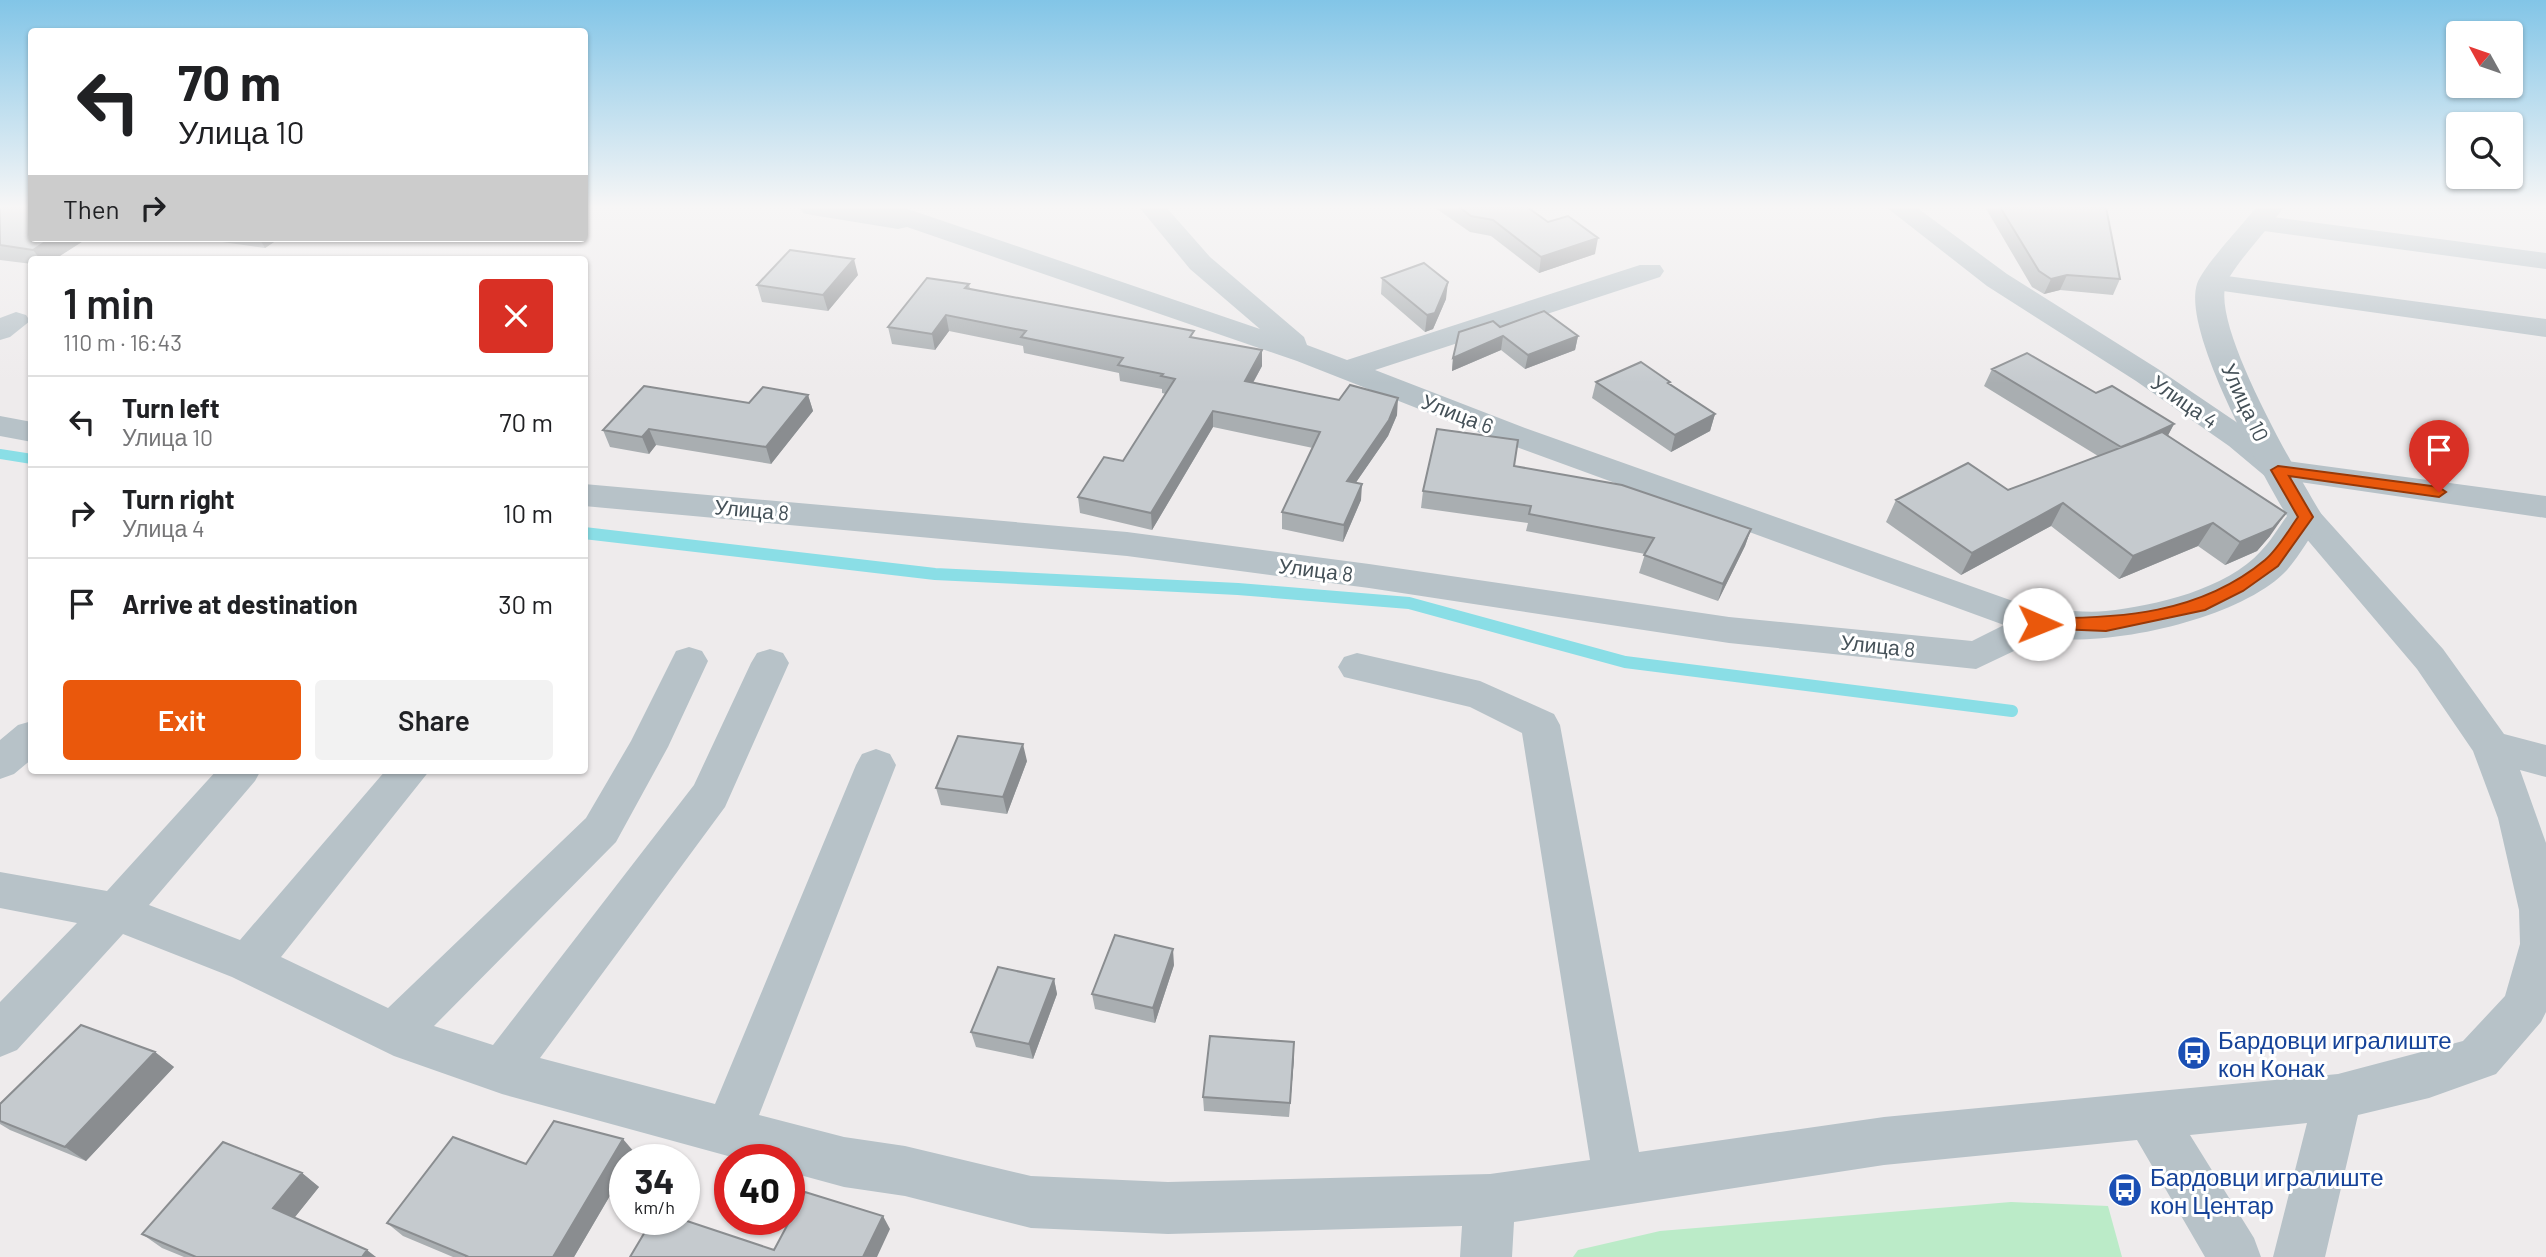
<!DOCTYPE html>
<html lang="en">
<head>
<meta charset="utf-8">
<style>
	:root { --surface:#fff; --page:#f2f2f2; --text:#202124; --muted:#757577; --line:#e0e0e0; --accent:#ea580c }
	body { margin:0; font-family:Barlow,sans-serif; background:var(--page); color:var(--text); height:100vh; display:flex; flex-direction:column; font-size:26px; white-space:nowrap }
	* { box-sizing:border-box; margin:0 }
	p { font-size:23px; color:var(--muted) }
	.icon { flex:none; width:38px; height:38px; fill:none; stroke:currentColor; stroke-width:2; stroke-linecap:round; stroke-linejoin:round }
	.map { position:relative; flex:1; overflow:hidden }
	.panel { position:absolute; left:28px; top:256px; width:560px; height:518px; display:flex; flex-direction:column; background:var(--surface); border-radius:7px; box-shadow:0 2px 5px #0004 }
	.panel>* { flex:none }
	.guide { position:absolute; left:28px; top:28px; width:560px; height:214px; border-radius:7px; box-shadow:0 2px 5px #0004; background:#fff; color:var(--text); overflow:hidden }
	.needle { width:46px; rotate:310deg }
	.controls { position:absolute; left:2446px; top:21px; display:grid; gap:14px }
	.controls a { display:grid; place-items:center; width:77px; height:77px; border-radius:7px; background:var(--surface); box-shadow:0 2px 5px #0004; font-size:35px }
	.speed { position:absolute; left:609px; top:1144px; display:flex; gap:14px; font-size:35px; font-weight:700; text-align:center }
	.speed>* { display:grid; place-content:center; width:91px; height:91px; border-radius:50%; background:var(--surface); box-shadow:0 2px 5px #0004; line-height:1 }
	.speed small { font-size:18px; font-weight:400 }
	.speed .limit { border:10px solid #d22; background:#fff; color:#111 }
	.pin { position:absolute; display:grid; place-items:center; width:60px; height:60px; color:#fff; margin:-72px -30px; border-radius:50% 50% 50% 0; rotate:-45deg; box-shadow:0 0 7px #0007 }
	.pin .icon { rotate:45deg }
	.me { position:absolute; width:77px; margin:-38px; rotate:91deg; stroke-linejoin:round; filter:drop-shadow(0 0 5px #0008) }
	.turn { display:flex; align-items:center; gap:24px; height:147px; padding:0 35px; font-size:32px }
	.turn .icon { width:91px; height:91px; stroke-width:2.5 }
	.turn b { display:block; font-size:49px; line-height:60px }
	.then { display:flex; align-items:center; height:66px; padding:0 35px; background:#0003; gap:14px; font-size:26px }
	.round { display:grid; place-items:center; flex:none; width:74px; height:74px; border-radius:7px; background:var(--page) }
	.overview { display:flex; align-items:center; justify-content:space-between; height:119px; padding:0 35px }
	h1 { font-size:42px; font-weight:600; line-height:52px }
	.action { display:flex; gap:14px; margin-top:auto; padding:14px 35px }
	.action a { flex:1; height:80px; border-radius:7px; background:var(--accent); color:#fff; font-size:28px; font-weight:600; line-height:80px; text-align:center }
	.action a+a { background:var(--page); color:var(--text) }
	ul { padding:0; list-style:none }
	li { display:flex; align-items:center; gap:21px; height:91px; padding:0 35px; border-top:2px solid var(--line) }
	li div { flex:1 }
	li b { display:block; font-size:26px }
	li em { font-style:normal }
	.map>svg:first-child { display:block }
	.green { fill:#bbebc8 }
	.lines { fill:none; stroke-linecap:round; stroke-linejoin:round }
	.stream-far1 { stroke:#8adee6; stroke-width:10 }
	.stream { stroke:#8adee6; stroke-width:12 }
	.minor { fill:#b7c2c8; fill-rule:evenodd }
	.tertiary { fill:#b7c2c8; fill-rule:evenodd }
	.wall { fill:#a9aeb1 }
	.shaded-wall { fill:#8a8d90 }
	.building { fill:#c5cace; stroke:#8a8d90; stroke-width:2 }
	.route { fill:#ea580c; stroke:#983908; stroke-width:2 }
	.labels { text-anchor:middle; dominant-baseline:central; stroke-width:6; stroke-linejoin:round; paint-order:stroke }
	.street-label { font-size:21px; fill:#455158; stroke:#fff }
	.near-transit-label { font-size:24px; fill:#164399; stroke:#fff; text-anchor:start }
</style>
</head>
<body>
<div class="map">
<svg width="2546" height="1257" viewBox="0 0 2546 1257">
	<rect width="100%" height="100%" fill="#eeebec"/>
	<path class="green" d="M 2011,1202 L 2108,1206 L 2122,1257 L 1573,1257 L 1578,1250 L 1660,1231 Z"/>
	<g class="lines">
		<path class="stream-far1" d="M 0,454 L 32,459"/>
		<path class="stream" d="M 584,533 L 935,574 L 1238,589 L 1409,603 L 1625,662 L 2012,711"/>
		<path class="minor" d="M 799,207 L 902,207 L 1260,329 L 1190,269 L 1139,207 L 1166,207 L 1210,257 L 1304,337 L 1307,345 L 1347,360 L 1640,265 L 1660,265 L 1664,271 L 1660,277 L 1375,370 L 1525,428 L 2052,615 L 2057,624 L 2052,633 L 1976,669 L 1729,643 L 1369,588 L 1127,556 L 584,506 L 584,484 L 1127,532 L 1369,564 L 1729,617 L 1972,641 L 2004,625 L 1503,442 L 1297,361 L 907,227 L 898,229 L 812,215 L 803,213 Z
			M 1886,207 L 1916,207 L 2007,274 L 2158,369 L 2251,432 L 2287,461 L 2546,496 L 2546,518 L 2266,477 L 2229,446 L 2136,381 L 1987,286 Z
			M 2258,215 L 2546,253 L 2546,269 L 2249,229 L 2245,223 L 2249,217 Z
			M 2212,274 L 2546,319 L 2546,337 L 2202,288 L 2198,282 L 2202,276 Z
			M 16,312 L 26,315 L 30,321 L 10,337 L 0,340 L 0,318 Z
			M 0,416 L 32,422 L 32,442 L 0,436 Z
			M 2305,506 L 2317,509 L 2443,649 L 2504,734 L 2546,745 L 2546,777 L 2520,770 L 2546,843 L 2546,1012 L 2541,1022 L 2496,1074 L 2429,1098 L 2358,1115 L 2325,1257 L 2273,1257 L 2307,1123 L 2190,1135 L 2254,1238 L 2261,1257 L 2205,1257 L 2137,1140 L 1884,1165 L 1514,1222 L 1512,1257 L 1460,1257 L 1462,1226 L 1168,1234 L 1031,1228 L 905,1196 L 844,1187 L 789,1172 L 789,1160 L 746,1160 L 728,1156 L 502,1094 L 394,1056 L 232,977 L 123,934 L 17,1050 L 0,1057 L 0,1002 L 77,923 L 0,908 L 0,872 L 107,891 L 217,770 L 261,770 L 255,781 L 149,905 L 240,940 L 386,770 L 430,770 L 281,957 L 388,1008 L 586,818 L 631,741 L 676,651 L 689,647 L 702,651 L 708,661 L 668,747 L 616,842 L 434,1026 L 493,1045 L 694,785 L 751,663 L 757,653 L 770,649 L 783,653 L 789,663 L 725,807 L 540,1058 L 715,1104 L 856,765 L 862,754 L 876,749 L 890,754 L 896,765 L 759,1115 L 844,1137 L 905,1146 L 1031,1176 L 1168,1182 L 1490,1174 L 1590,1160 L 1522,733 L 1470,707 L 1344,677 L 1338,667 L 1344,657 L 1357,653 L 1480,681 L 1554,714 L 1560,725 L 1639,1152 L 1884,1117 L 2338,1074 L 2463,1041 L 2505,996 L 2520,944 L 2519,910 L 2498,818 L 2473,751 L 2417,669 L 2288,517 L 2293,509 Z
			M 32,721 L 32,759 L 14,774 L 0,779 L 0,740 L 18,725 Z"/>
		<path class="tertiary" d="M 2256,207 L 2284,207 C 2271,226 2233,266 2226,284 C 2211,327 2298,475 2323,517 C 2312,534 2300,555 2287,570 C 2240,621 2091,653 2025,634 L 2020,624 L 2025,614 C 2052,606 2079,614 2106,611 C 2155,606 2227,589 2261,551 C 2271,541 2278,528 2287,516 C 2261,471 2182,331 2197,284 C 2203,266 2243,225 2256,207 Z"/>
	</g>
	<path class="wall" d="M 0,207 L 32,238 L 88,238 L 55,259 L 32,259 L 32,264 L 0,260 Z
		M 1434,207 L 1527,207 L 1595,254 L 1539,273 L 1491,236 L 1470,232 Z
		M 1985,207 L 2106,207 L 2120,279 L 2113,295 L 2060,290 L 2044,294 L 2032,287 Z
		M 213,238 L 280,238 L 265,248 L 215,241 Z
		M 858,275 L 828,311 L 762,302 L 757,285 Z
		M 1382,278 L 1446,299 L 1433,329 L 1425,332 L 1381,294 Z
		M 969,284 L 970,289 L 1194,337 L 1262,366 L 1253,383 L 1397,415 L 1388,436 L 1356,482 L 1361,500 L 1343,542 L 1282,529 L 1282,512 L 1313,448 L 1213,427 L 1152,530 L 1080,513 L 1078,497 L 1123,461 L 1166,394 L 1162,393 L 1162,389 L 1120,381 L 1119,373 L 1024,353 L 1023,346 L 949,331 L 935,350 L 892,344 L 888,327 Z
		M 1500,327 L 1578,336 L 1575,350 L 1525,369 L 1501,350 L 1452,371 L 1453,358 Z
		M 1992,369 L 2096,393 L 2174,424 L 2168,435 L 2270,536 L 2257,551 L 2225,565 L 2198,546 L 2119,579 L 2051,526 L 1961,575 L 1886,522 L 1896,500 L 2008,490 L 2098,456 L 1984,386 Z
		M 1596,382 L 1670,385 L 1715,414 L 1710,431 L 1671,452 L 1592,398 Z
		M 808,395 L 813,411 L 771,464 L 656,445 L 649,454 L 610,447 L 603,430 L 749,403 Z
		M 1514,466 L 1751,529 L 1745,546 L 1718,601 L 1639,573 L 1645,554 L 1526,531 L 1528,523 L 1421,508 L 1423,491 Z
		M 1027,761 L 1007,814 L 941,805 L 936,788 Z
		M 1174,965 L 1155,1023 L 1095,1009 L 1092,994 Z
		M 1054,979 L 1057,994 L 1033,1059 L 976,1047 L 971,1032 Z
		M 155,1052 L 174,1067 L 86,1161 L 10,1130 L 0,1124 L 0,1104 Z
		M 1294,1058 L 1289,1117 L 1204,1111 L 1203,1097 Z
		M 635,1153 L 631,1160 L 625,1160 L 625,1170 L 574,1257 L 453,1257 L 403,1236 L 387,1223 L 526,1164 Z
		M 302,1173 L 319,1187 L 294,1218 L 376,1257 L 184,1257 L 162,1248 L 142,1234 Z"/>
	<path class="shaded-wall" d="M 51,238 L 88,238 L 55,259 L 40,259 L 33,250 Z
		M 259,238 L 280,238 L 265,248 Z
		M 1598,238 L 1595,254 L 1539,273 L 1541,257 Z
		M 854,259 L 858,275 L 828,311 L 823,295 Z
		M 2067,275 L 2060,290 L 2044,294 L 2051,279 Z
		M 1448,282 L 1446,299 L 1433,329 L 1425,332 L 1427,315 Z
		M 946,315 L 949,331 L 935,350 L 932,334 Z
		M 1503,336 L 1501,350 L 1452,371 L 1453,358 Z
		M 1578,336 L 1575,350 L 1525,369 L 1528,355 Z
		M 1262,350 L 1262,366 L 1245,397 L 1245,381 Z
		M 808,395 L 813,411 L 771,464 L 766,447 Z
		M 1398,398 L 1397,415 L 1388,436 L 1346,497 L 1347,481 Z
		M 1213,411 L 1213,427 L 1152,530 L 1151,513 Z
		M 1715,414 L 1710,431 L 1671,452 L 1675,435 Z
		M 2174,424 L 2165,441 L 2123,448 Z
		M 649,429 L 656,445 L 649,454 L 642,437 Z
		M 1362,484 L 1361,500 L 1343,542 L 1344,525 Z
		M 2063,503 L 2051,526 L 1961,575 L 1972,553 Z
		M 2286,513 L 2270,536 L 2257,551 L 2225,565 L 2240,542 Z
		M 2213,523 L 2198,546 L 2119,579 L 2133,556 Z
		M 1751,529 L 1745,546 L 1718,601 L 1723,584 Z
		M 1023,744 L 1027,761 L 1007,814 L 1003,797 Z
		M 1173,949 L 1174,965 L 1155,1023 L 1153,1008 Z
		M 1054,979 L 1057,994 L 1033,1059 L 1029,1044 Z
		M 1294,1042 L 1294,1058 L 1289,1117 L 1290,1103 Z
		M 155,1052 L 174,1067 L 86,1161 L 65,1147 Z
		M 623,1139 L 635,1153 L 631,1160 L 625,1160 L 625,1170 L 574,1257 L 553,1257 Z
		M 302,1173 L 319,1187 L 291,1222 L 273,1208 Z
		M 883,1216 L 890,1229 L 877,1257 L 863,1257 Z
		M 367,1250 L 376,1257 L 362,1257 Z"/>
	<path class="building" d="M 0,207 L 32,207 L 32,238 L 51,238 L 33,250 L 0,245 Z
		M 1459,207 L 1527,207 L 1548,222 L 1568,216 L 1598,238 L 1541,257 L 1493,220 L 1471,216 Z
		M 2000,207 L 2106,207 L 2120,279 L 2067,275 L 2051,279 L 2039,271 Z
		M 790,250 L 854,259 L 823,295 L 757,285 Z
		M 1424,263 L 1448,282 L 1435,313 L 1427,315 L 1382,278 Z
		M 927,278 L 969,284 L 965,288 L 1194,331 L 1190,337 L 1262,350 L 1245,381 L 1339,400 L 1350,385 L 1398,398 L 1389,420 L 1347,481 L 1362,484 L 1344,525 L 1282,512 L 1320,432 L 1213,411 L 1151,513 L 1078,497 L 1104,457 L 1123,461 L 1175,379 L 1161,376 L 1163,374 L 1118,365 L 1123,358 L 1021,337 L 1026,331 L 946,315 L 932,334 L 888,327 Z
		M 1544,311 L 1578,336 L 1528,355 L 1503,336 L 1453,358 L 1459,332 L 1493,321 L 1500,327 Z
		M 2027,353 L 2096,393 L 2112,386 L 2174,424 L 2146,437 L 2121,447 L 1992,369 Z
		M 1641,362 L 1670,382 L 1668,383 L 1715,414 L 1675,435 L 1596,382 Z
		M 644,386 L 749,403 L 763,387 L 808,395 L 766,447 L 649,429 L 642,437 L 603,430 Z
		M 1437,429 L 1518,440 L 1514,466 L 1622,485 L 1751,529 L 1723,584 L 1644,555 L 1654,538 L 1529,514 L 1531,506 L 1423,491 Z
		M 2162,432 L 2286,513 L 2273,528 L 2240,542 L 2213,523 L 2133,556 L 2063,503 L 1972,553 L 1896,500 L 1968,463 L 2008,490 Z
		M 958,736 L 1023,744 L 1003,797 L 936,788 Z
		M 1115,935 L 1173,949 L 1153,1008 L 1092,994 Z
		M 998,967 L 1054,979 L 1029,1044 L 971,1032 Z
		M 81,1025 L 155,1052 L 65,1147 L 0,1121 L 0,1104 Z
		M 1210,1036 L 1294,1042 L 1290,1103 L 1203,1097 Z
		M 554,1121 L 623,1139 L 553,1257 L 466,1257 L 467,1256 L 387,1223 L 453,1137 L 526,1164 Z
		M 223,1142 L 302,1173 L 273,1208 L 367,1250 L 362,1257 L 196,1257 L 142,1234 Z
		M 805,1192 L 883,1216 L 863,1257 L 630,1257 L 652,1220 L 684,1220 L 774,1250 Z"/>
	<linearGradient id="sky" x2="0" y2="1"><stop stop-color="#82c5e7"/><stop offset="0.54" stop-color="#f7f6f6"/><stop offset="1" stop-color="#f7f6f6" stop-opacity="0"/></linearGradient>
	<rect width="2546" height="383" fill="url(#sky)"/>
	<path class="route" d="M 2278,466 L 2439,487 L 2446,492 L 2439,497 L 2289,476 L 2313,517 L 2278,566 L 2243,591 L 2205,610 L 2106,631 L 2033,628 L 2031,624 L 2039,618 C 2119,619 2200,614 2265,560 C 2278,549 2288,531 2298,517 L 2271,470 Z"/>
	<defs>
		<g id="bus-disc" transform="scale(1.75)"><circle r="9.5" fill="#1a4fb4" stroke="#fff"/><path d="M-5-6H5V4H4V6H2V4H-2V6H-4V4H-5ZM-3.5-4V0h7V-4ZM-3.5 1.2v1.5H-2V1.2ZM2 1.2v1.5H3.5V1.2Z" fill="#fff"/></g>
	</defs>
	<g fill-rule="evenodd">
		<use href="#bus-disc" x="2194" y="1053"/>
		<use href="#bus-disc" x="2125" y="1190"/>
	</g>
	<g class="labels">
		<g class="street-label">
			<text transform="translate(2185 401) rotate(35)">Улица 4</text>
			<text transform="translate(2246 402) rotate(65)">Улица 10</text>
			<text transform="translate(1458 413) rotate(21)">Улица 6</text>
			<text transform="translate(752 509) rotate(5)">Улица 8</text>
			<text transform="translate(1316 569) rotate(7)">Улица 8</text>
			<text transform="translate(1878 645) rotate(6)">Улица 8</text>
		</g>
		<g class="near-transit-label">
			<text x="2218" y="1039">Бардовци игралиште<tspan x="2218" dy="28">кон Конак</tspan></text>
			<text x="2150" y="1176">Бардовци игралиште<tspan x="2150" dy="28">кон Центар</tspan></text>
		</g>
	</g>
</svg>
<div class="controls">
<a><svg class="needle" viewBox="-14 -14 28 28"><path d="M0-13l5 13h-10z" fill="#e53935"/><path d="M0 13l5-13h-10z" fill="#757577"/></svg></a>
<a><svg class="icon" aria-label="search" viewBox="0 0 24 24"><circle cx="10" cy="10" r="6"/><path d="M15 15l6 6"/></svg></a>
</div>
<div class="speed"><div>34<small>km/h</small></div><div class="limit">40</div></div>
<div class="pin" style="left:2439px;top:492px;background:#d93025"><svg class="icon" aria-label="arrive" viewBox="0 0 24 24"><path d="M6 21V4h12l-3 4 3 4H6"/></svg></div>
<svg class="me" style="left:2039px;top:624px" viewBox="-20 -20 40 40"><circle r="19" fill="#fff"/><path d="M0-13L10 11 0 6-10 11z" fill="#ea580c"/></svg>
<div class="guide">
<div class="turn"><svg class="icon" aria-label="left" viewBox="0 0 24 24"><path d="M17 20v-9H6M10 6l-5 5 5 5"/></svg><div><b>70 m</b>Улица 10</div></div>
<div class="then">Then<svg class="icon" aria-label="right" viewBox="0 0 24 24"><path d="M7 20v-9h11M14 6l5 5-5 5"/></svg></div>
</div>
<section class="panel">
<div class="overview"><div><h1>1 min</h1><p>110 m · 16:43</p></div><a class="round" style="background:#d93025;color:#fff"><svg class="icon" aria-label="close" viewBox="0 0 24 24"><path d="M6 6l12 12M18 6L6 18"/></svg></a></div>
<ul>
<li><svg class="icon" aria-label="left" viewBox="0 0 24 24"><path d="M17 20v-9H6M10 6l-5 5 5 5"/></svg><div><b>Turn left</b><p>Улица 10</p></div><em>70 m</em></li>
<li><svg class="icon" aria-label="right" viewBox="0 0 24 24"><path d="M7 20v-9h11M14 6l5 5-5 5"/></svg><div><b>Turn right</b><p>Улица 4</p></div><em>10 m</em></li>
<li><svg class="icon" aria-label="arrive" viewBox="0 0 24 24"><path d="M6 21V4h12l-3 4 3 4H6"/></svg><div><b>Arrive at destination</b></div><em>30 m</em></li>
</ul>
<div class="action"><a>Exit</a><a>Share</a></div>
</section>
</div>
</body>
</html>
